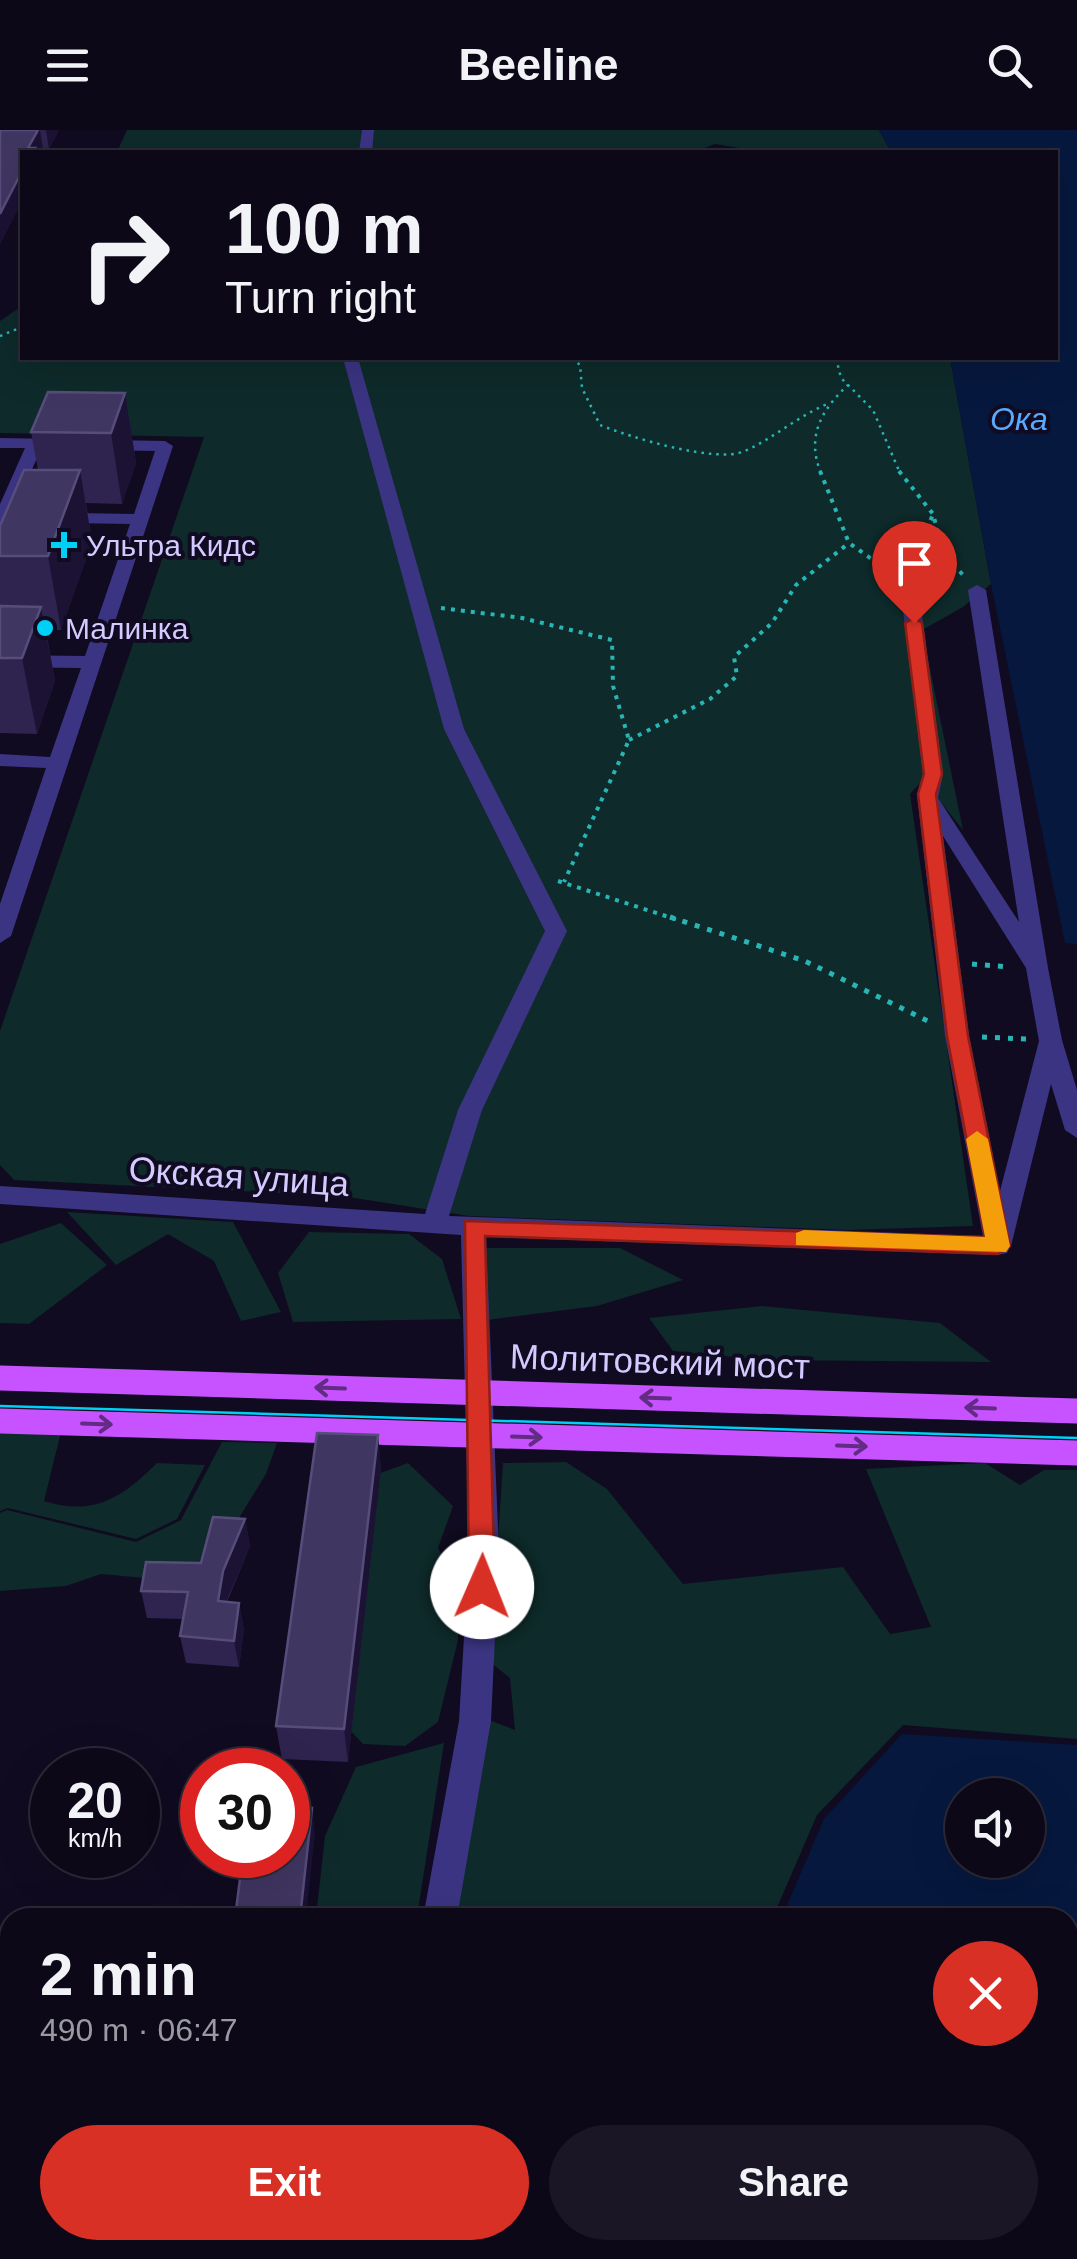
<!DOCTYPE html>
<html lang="en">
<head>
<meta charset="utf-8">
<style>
	:root { --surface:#0c0818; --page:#1a1625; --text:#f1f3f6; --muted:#9a9aa2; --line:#2c2937; --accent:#d93025 }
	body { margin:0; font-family:Helvetica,sans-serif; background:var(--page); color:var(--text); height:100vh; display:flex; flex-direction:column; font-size:38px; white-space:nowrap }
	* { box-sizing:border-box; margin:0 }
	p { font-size:32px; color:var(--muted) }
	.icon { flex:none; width:55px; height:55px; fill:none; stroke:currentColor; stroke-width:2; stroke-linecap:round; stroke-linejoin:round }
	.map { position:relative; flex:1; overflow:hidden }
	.drawer { position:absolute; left:0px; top:1778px; width:1078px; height:352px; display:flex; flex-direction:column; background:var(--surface); border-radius:30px 30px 0 0; box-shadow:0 10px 40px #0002,0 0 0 2px var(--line) }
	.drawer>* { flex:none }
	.guide { position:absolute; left:20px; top:20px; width:1038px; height:210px; border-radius:0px; box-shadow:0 10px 40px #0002,0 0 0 2px var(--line); background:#0c0818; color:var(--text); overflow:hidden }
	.buttons { position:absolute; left:945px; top:1648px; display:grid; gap:20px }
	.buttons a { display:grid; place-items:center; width:100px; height:100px; border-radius:50%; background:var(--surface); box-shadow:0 10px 40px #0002,0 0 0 2px var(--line); font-size:50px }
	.speed { position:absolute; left:30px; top:1618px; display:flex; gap:20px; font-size:50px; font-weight:700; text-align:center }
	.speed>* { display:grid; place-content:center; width:130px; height:130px; border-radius:50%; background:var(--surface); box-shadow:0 10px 40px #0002,0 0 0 2px var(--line); line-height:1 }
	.speed small { font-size:25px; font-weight:400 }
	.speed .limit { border:15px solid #d22; background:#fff; color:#111 }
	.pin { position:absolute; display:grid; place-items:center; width:85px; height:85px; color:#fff; margin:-102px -42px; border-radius:50% 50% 50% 0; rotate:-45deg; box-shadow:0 0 10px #0007 }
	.pin .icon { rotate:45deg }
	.me { position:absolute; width:110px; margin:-55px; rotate:1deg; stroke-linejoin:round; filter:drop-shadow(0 0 8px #0008) }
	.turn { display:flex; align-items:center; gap:35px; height:210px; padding:0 40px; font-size:45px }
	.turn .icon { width:130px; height:130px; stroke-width:2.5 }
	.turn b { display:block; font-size:70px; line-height:85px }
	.round { display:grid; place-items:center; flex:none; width:105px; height:105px; border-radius:52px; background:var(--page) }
	.overview { display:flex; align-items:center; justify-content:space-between; height:170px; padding:0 40px }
	h1 { font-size:60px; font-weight:800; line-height:75px }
	.cta { display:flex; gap:20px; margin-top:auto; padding:20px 40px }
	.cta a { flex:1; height:115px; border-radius:60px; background:var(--accent); color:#fff; font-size:40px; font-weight:800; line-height:115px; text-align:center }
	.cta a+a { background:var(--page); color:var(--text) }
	header { display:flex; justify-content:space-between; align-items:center; height:130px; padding:0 40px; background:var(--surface); font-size:45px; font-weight:800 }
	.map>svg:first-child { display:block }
	.green { fill:#0e2a2a }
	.water { fill:#06183e; fill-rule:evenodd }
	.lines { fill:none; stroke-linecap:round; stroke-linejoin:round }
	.path-far2 { stroke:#27b6b5; stroke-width:2.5; stroke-dasharray:2.5 5; stroke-linecap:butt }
	.path-far1 { stroke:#27b6b5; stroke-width:4; stroke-dasharray:4 6; stroke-linecap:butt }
	.path { stroke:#27b6b5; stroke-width:5; stroke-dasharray:5 8; stroke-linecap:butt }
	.minor { fill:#3b3482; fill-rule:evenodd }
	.tram { stroke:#00d0f6; stroke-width:2.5 }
	.major-bridge { stroke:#c752ff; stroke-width:25 }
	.wall { fill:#2e244f }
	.shaded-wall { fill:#1b1234 }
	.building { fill:#403662; stroke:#574d7b; stroke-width:2.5 }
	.oneway { stroke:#622b84 }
	.route { fill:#d93025; stroke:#8d1f18; stroke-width:2.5 }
	.slow { fill:#f59e0b }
	.poi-dot { fill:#00d0f6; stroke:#100b20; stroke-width:4 }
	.labels { text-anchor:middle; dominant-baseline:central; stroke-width:8; stroke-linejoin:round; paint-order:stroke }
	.far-poi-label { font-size:30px; fill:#d3cbff; stroke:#100b20; text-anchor:start }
	.far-water-label { font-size:32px; font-style:italic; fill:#59a9ff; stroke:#100b20 }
	.street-label { font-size:35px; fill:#d3cbff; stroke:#100b20 }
</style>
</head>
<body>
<header><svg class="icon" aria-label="menu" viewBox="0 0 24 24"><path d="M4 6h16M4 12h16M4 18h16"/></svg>Beeline<svg class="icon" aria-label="search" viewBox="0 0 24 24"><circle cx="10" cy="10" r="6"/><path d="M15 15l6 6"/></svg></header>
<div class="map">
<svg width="1077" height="2129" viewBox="0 0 1077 2129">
	<rect width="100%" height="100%" fill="#100b20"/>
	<path class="green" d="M 127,0 L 879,0 L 891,22 L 762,22 L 715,14 L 695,22 L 117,22 Z
		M 22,176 L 22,228 L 950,228 L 991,454 L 963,477 L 922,500 L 963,700 L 923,650 L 910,664 L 973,1096 L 848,1100 L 469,1086 L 342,1066 L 14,1050 L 0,1035 L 0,901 L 204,307 L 0,303 L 0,191 Z
		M 67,1082 L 233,1092 L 281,1182 L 241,1191 L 214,1131 L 168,1104 L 116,1135 Z
		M 61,1093 L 107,1135 L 29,1194 L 0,1193 L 0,1114 Z
		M 309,1102 L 409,1104 L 442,1129 L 461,1189 L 293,1192 L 278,1143 Z
		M 480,1118 L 620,1118 L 683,1150 L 597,1176 L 487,1190 Z
		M 762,1176 L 940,1193 L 991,1232 L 764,1230 L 673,1221 L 649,1188 Z
		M 0,1300 L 61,1302 L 44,1371 C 94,1387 123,1367 157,1333 L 205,1335 L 177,1389 L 136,1409 L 8,1378 L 0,1381 Z
		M 222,1312 L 277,1313 L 266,1344 L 199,1453 L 101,1444 L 66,1456 L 0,1461 L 0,1383 L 7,1380 L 136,1412 L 181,1390 Z
		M 566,1332 L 607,1359 L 683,1454 L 843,1437 L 890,1504 L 931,1497 L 866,1339 L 985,1333 L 1020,1355 L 1044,1340 L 1077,1340 L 1077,1609 L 903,1595 L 817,1685 L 773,1787 L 451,1788 L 486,1589 L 515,1600 L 510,1548 L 490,1532 L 503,1333 Z
		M 408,1333 L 453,1376 L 438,1418 L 458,1455 L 458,1510 L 438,1592 L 405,1616 L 363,1614 L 324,1573 L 364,1349 Z
		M 444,1613 L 417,1787 L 316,1787 L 325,1706 L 356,1637 Z
		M 282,2120 L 385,2120 L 385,2129 L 281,2129 Z"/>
	<path class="water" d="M 879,0 L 1077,0 L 1077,814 L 1065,813 L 991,454 L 950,228 L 1055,228 L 1055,22 L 891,22 Z
		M 902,1604 L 1077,1615 L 1077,2129 L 801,2129 L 798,2120 L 1068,2120 L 1068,1788 L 782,1787 L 824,1689 ZM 962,1665 L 1028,1665 L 1028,1730 L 962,1730 Z"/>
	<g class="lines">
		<path class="path-far2" d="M 0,206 L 22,197
			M 572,228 L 580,235 L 582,258 L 600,295 C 630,307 716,334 745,321 C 772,309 797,287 827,274
			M 836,228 L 841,248 L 873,280 L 900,343
			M 821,343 C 806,307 821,280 848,255"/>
		<path class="path-far1" d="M 820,341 L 849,413 L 894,445
			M 899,341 L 933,384 L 944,425 L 966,448
			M 913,437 L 933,384
			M 441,478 L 522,488 L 612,510 L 613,556 L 629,610 L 564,752
			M 629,610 L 710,569 L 737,546 L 734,527 L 772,493 L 796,455 L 849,413
			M 558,751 L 678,790"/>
		<path class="path" d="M 670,787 L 805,831 L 930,892
			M 972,834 L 1010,837
			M 982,907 L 1026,909"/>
		<path class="minor" d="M 362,0 L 374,0 L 372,22 L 359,22 Z
			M 343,228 L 358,228 L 464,599 L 567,801 L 482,980 L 449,1086 L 983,1106 L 945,906 L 917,664 L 923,644 L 900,455 L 909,450 L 918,455 L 943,644 L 938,668 L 1019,792 L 968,460 L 977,455 L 986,460 L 1048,838 L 1062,910 L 1077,960 L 1077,1008 L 1065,1000 L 1051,954 L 1011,1116 L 1007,1123 L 998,1125 L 486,1107 L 499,1423 L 491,1591 L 457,1788 L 423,1788 L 459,1591 L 469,1423 L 461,1105 L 0,1074 L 0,1056 L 425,1084 L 458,980 L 545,801 L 444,599 ZM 943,706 L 1026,838 L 1039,911 L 1000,1061 L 969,906 Z
			M 0,308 L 165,311 L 173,316 L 11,806 L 0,813 L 0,774 L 46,638 L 0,636 L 0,624 L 50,627 L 81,538 L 0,537 L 0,525 L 85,526 L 130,394 L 9,392 L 0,398 L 0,374 L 25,318 L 0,318 ZM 41,319 L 155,321 L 134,384 L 13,382 Z
			M 400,2120 L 438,2120 L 437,2129 L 399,2129 Z
			M 578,2120 L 616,2120 L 616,2129 L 578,2129 Z"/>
		<path class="tram" d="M 0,1276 L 1077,1308"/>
		<path class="major-bridge" d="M 0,1248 L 1077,1281
			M 0,1291 L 1077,1323"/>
	</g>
	<path class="wall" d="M 0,0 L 59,0 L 49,19 L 43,19 L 42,22 L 22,22 L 22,71 L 0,114 Z
		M 125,263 L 136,333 L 122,374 L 86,373 L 92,412 L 61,500 L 46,500 L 55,551 L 37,604 L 0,603 L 0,396 L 38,340 L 31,302 Z
		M 378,1305 L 381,1340 L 348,1632 L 282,1629 L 276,1596 Z
		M 245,1389 L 250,1416 L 227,1472 L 239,1473 L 244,1500 L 239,1537 L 186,1533 L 180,1506 L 183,1489 L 147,1488 L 141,1461 L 201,1433 Z
		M 182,2120 L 273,2120 L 272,2129 L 185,2129 Z"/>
	<path class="shaded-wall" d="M 38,0 L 40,0 L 43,19 L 42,22 L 29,22 L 28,18 Z
		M 46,0 L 59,0 L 49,19 Z
		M 22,41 L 22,71 L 0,114 L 0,84 Z
		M 125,263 L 136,333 L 122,374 L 111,303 Z
		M 80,340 L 92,412 L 61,500 L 48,426 Z
		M 41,477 L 55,551 L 37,604 L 22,528 Z
		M 378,1305 L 381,1340 L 348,1632 L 344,1599 Z
		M 245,1389 L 250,1416 L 228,1467 L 224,1498 L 218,1471 L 223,1441 Z
		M 239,1473 L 244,1500 L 239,1537 L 234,1511 Z
		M 312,1678 L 315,1703 L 306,1788 L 300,1788 Z
		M 266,2120 L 273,2120 L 272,2129 L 268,2129 Z"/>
	<path class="building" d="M 0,0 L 38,0 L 28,18 L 35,18 L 33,22 L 22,22 L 22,41 L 0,84 Z
		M 48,262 L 125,263 L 111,303 L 31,302 Z
		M 24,340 L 80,340 L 48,426 L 0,426 L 0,396 Z
		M 0,476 L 41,477 L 22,528 L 0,528 Z
		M 317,1303 L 378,1305 L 344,1599 L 276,1596 Z
		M 213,1387 L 245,1389 L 223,1441 L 218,1471 L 239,1473 L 234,1511 L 180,1506 L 188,1462 L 141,1461 L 146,1432 L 201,1433 Z
		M 288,1678 L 312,1678 L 300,1788 L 235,1788 L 243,1725 L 288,1725 Z"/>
	<defs><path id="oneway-shaft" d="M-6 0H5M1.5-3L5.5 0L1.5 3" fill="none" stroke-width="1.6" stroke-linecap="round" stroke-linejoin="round" transform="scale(2.5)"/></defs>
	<g class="oneway">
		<use href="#oneway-shaft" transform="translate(330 1258) rotate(-178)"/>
		<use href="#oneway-shaft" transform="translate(655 1268) rotate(-178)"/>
		<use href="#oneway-shaft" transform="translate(980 1278) rotate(-178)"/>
		<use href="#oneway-shaft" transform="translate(97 1294) rotate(2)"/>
		<use href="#oneway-shaft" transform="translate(527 1307) rotate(2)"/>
		<use href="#oneway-shaft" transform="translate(852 1316) rotate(2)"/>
	</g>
	<path class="route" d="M 914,488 L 922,493 L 942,644 L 936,664 L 968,906 L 1010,1116 L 998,1124 L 485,1106 L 495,1457 L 491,1465 L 473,1465 L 469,1457 L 465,1091 L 985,1107 L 947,906 L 918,664 L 924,644 L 905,493 Z"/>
	<path class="slow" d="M 977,1001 L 988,1009 L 1010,1116 L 1006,1122 L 796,1115 L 796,1103 L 804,1100 L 985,1107 L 966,1009 Z"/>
	<g class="poi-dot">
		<path d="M59 400h10v10h10v10h-10v10h-10v-10h-10v-10h10z"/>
		<circle cx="45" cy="498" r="10"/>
	</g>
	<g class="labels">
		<g class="far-poi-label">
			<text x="86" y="415">Ультра Кидс</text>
			<text x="65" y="498">Малинка</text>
		</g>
		<g class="far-water-label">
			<text x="1019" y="289">Ока</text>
		</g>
		<g class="street-label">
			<text transform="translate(239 1046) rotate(4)">Окская улица</text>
			<text transform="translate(660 1231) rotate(2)">Молитовский мост</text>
		</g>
	</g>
</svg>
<div class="buttons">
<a><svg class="icon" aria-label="sound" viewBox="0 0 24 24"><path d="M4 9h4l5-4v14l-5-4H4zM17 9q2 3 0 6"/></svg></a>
</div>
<div class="speed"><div>20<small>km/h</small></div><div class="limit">30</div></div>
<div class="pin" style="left:914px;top:493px;background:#d93025"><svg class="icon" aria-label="arrive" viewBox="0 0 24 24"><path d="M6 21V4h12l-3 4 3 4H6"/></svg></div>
<svg class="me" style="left:482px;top:1457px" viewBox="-20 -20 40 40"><circle r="19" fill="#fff"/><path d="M0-13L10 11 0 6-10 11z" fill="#d93025"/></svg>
<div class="guide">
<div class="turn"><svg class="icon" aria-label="right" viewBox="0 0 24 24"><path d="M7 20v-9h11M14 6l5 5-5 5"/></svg><div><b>100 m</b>Turn right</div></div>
</div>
<section class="drawer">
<div class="overview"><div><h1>2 min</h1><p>490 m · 06:47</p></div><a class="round" style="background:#d93025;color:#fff"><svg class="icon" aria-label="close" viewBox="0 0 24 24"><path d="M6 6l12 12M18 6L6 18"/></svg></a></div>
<div class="cta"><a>Exit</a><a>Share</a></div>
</section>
</div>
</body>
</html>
